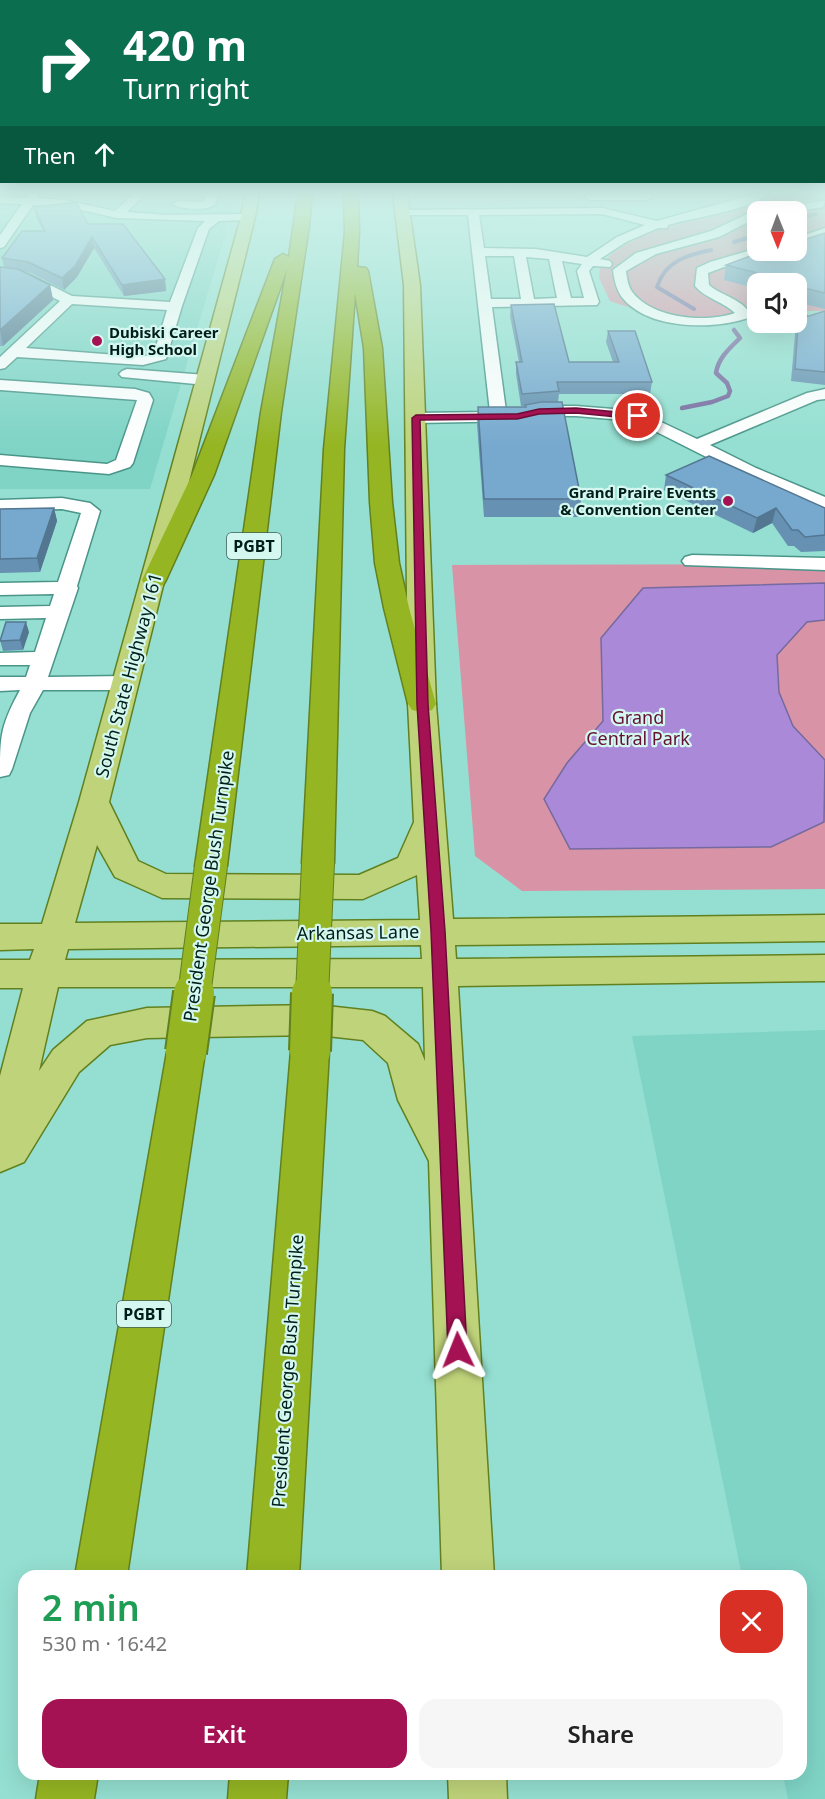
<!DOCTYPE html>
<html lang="en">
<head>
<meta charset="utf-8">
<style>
	:root { --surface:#fff; --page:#f6f6f6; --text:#222; --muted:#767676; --accent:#a41253 }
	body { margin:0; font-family:"Noto Sans",sans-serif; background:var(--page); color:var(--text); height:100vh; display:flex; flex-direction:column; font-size:22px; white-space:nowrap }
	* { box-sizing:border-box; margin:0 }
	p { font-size:20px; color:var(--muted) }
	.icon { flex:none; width:33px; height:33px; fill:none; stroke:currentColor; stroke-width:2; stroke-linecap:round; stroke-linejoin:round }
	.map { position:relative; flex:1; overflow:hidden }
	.side { position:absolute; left:18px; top:1570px; width:789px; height:210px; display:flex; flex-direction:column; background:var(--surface); border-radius:18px; box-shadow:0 6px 24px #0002 }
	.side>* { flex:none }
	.top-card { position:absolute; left:0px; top:0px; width:825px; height:183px; box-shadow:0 6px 24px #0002; background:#0b6e4f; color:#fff; overflow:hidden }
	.needle { width:39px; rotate:179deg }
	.buttons { position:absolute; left:747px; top:201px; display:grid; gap:12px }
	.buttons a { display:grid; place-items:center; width:60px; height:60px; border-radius:12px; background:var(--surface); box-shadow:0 6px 24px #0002; font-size:30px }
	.pin { position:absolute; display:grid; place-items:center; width:51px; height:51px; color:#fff; margin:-26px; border:3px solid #fff; border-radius:50%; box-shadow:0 2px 6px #0007 }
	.me { position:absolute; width:66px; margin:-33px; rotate:358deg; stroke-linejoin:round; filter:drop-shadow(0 0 4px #0008) }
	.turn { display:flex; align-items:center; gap:21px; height:126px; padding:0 24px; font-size:27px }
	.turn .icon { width:78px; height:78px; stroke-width:2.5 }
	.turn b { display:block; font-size:42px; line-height:51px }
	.then { display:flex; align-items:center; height:57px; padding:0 24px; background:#0003; gap:12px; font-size:22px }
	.round { display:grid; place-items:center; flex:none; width:63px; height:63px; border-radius:18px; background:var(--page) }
	.head { display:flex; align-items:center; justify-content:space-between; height:102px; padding:0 24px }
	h1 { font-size:36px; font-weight:600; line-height:45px; color:#1e9e55 }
	.button { display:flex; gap:12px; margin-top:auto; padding:12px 24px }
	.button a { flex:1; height:69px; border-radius:18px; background:var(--accent); color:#fff; font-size:24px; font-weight:600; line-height:69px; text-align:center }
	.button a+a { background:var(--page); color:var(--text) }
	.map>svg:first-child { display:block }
	.built { fill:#7fd4c6 }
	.green { fill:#d894a6; fill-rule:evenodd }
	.water { fill:#a989d8; stroke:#76699f; stroke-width:1.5 }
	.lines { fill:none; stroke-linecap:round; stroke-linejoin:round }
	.stream-far1 { stroke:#76699f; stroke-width:4 }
	.stream { stroke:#76699f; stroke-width:4.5 }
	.minor-casing { stroke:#4a9589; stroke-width:3 }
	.major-casing { stroke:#61801f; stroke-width:3 }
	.highway-casing { stroke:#61801f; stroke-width:3 }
	.minor { fill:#fff; fill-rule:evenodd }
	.major { fill:#bfd37a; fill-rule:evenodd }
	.highway { fill:#95b522; fill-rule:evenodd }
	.highway-bridge-far1-casing { stroke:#61801f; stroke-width:34; stroke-linecap:butt }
	.highway-bridge-casing { stroke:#61801f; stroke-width:44; stroke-linecap:butt }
	.highway-bridge-far1 { stroke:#95b522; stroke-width:32 }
	.highway-bridge { stroke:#95b522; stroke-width:40 }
	.wall { fill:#6691b2 }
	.shaded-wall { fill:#537691 }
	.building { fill:#77a9cf; stroke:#537691; stroke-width:1.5 }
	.route { fill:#a41253; stroke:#6b0c36; stroke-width:1.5 }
	.poi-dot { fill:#a41253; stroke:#d4f7f0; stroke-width:2 }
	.labels { text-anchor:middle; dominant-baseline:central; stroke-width:4.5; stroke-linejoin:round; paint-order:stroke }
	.far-poi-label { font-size:15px; font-weight:bold; fill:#001e19; stroke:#d4f7f0; text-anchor:start }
	.shield { fill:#d4f7f0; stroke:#405f5a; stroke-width:1.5 }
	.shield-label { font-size:16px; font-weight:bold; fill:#001e19 }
	.street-label { font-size:18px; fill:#001e19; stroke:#d4f7f0 }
	.park-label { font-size:18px; fill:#641032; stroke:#d4f7f0 }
</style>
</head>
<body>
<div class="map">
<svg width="825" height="1799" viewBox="0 0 825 1799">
	<rect width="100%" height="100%" fill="#94dfd1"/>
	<path class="built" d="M 0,194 L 237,194 L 150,489 L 0,489 Z
		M 825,1030 L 825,1799 L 788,1799 L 783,1775 L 801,1774 L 801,1576 L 742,1576 L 632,1036 Z"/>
	<path class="green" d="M 778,194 L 825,194 L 825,311 L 797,311 L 796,284 L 758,284 L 757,313 C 705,333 661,318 610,301 L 599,278 L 600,265 C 639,223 717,213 771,199 ZM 758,212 L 796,212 L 796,250 L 758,250 Z
		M 825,564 L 825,889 L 522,891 L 475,856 L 452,565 Z"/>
	<path class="water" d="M 825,583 L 825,620 L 807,622 L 777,655 L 779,692 L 793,726 L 825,760 L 824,822 L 771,847 L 570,849 L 544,799 L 567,763 L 603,721 L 601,638 L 643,588 Z"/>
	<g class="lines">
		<path class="stream-far1" d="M 796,219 L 816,214
			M 734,242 L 758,235
			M 694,309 L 657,287 C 665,261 687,255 711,250"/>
		<path class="stream" d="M 682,408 L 712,402 L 728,396 L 730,391 L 727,383 L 716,373 C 718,358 730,348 740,338 L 734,330"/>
		<g class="minor-casing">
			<path id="minor" d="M 29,194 L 40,194 L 37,198 L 64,200 L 115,211 L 133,194 L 145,194 L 127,212 L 166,215 L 248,214 L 254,217 L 248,220 L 219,221 L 209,229 L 182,306 L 166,359 L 143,365 L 17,357 L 5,368 L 0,369 L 0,357 L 60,301 L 22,282 L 0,279 L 0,271 L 30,275 L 72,296 L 170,302 L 198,228 L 205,221 L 117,218 L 64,206 L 33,205 L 4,247 L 0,248 L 0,235 L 22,204 L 0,203 L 0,197 L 27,198 ZM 72,304 L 167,310 L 154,353 L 143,357 L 26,348 Z
				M 207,194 L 218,194 C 218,195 216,203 215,204 C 209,212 179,209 172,204 L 178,201 L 204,202 Z
				M 588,194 L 652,194 L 653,197 L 647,200 L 590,200 L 584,197 Z
				M 754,194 L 768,194 C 751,210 693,217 668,225 L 667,228 L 658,228 L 626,242 L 600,259 L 610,261 L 612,264 L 610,267 L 593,266 L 589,271 L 599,302 L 597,305 L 492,307 L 506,411 L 539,406 L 576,406 L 638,411 L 697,439 L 807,393 L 825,389 L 825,399 L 817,400 L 710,445 L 756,468 L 825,497 L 825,508 L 816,507 L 744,476 L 635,421 L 576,416 L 539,416 L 517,421 L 416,423 L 408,418 L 416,413 L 490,412 L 468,215 L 403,215 L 399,214 L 399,210 L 602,208 L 657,221 ZM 602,214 L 645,225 L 617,237 L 587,257 L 536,249 L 484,248 L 479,215 ZM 485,256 L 514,256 L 521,299 L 491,299 ZM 526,257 L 549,259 L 557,298 L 534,299 ZM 562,261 L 582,264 L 577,271 L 584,298 L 571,298 Z
				M 823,201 L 825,201 L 823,207 L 792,212 L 758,212 L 758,217 L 719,237 L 656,254 L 626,271 C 627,278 628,287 633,293 C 654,319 706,323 735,313 C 724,302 706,299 695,286 L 697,268 L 710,262 L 758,248 L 758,250 L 770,250 L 708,273 L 709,285 C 721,296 744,299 750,315 L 748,318 C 713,330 646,330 621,296 C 616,288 614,279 613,270 L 636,253 L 711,231 L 754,211 Z
				M 825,228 L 825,236 L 796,246 L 796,238 Z
				M 796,313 L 806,315 L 808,318 L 806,321 L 796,321 Z
				M 127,369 L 206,375 L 214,380 L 206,385 L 122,377 L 119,374 L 122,371 Z
				M 0,380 L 135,389 L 149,393 L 153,400 L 133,463 L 130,467 L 109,474 L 0,465 L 0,455 L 107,464 L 116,460 L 137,400 L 0,390 Z
				M 62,498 L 90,503 L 100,511 L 77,586 L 78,588 L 48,677 L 126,676 L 134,678 L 137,683 L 134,688 L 126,690 L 43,690 L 30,713 L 12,769 L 9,775 L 0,777 C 0,736 0,727 20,690 L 0,691 L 0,677 L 26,677 L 30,665 L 0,665 L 0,653 L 35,652 L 46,618 L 0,619 L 0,607 L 50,606 L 54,594 L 0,595 L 0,583 L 58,582 L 81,513 L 62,509 L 0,510 L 0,500 Z
				M 692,555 L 825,558 L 825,570 L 685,565 L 682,561 L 685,557 Z"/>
		</g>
		<g class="major-casing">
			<path id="major" d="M 245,194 L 259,194 L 255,217 L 109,802 L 138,861 L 166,874 L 359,875 L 398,858 L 414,822 L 408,704 L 404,285 L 393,194 L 407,194 L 420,285 L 436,704 L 453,919 L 825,915 L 825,941 L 455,945 L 456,959 L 825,955 L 825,981 L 458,986 L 494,1576 L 442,1576 L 429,1161 L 398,1100 L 388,1063 L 363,1040 L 318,1035 L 147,1038 L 110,1045 L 79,1072 L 24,1162 L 0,1172 L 0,1076 L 23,988 L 0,988 L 0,960 L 30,960 L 34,949 L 0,950 L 0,924 L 42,924 L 79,802 L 241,217 ZM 97,845 L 115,877 L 162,898 L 363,899 L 417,875 L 420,920 L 75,923 ZM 421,945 L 422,959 L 65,960 L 68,949 ZM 58,987 L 423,987 L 425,1061 L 418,1044 L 385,1016 L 372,1011 L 318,1005 L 147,1008 L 87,1021 L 53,1050 L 39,1071 Z
				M 448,1774 L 506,1774 L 507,1799 L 449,1799 Z"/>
		</g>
		<g class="highway-casing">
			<path id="highway" d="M 298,194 L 312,194 L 309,226 L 281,412 L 227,866 L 222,874 L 211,877 L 200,874 L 195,866 L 261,412 L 287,269 L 214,475 L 166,580 L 163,585 L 154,587 L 145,585 L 142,580 L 192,475 L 275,259 L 283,254 L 289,257 Z
				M 344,194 L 358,194 L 359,232 L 357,267 L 366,268 L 368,271 L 382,348 L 392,502 L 399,563 L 409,608 L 436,704 L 432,710 L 422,712 L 412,710 L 408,704 L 384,608 L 375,563 L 370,502 L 364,348 L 355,293 L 344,449 L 334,863 L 329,871 L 318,874 L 307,871 L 302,863 L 324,449 L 345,232 Z
				M 310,1036 L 323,1040 L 329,1051 L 299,1576 L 247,1576 L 291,1051 L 297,1040 Z
				M 186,1037 L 199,1041 L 205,1052 L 127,1576 L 75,1576 L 167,1052 L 173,1041 Z
				M 40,1774 L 98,1774 L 94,1799 L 36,1799 Z
				M 230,1774 L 288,1774 L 286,1799 L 228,1799 Z"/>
		</g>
		<use href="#minor" class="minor"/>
		<use href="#major" class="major"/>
		<use href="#highway" class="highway"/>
		<g class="highway-bridge-far1-casing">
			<path id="highway-bridge-far1" d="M 194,995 L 211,866
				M 312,995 L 318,863"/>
		</g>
		<g class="highway-bridge-casing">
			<path id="highway-bridge" d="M 310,1051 L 312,993
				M 186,1052 L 194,993"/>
		</g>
		<use href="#highway-bridge-far1" class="highway-bridge-far1"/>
		<use href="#highway-bridge" class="highway-bridge"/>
	</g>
	<path class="wall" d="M 34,207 L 88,224 L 165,279 L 166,291 L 124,296 L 94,248 L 77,277 L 64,290 L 31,273 L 23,272 L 50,285 L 53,300 L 3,346 L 0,346 L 0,267 L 4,268 L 2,258 L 43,231 L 36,217 Z
		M 825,233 L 825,309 L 796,302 L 796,284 L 758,284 L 758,289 L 724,280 L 726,265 Z
		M 511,305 L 569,362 L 613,362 L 606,342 L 608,331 L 652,382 L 650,394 L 559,394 L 558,402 L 581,499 L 579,517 L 484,517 L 477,424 L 478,407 L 525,407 L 525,406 L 521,406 L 516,374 L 516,362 L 519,362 L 510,316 Z
		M 825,311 L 825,385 L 791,381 L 795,333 L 793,332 L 795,322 L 796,322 L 796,320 Z
		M 666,475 L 825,508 L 825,551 L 801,552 L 794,546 L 788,546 L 772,523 L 753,533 L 664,490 Z
		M 54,508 L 57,521 L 40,572 L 0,573 L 0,509 Z
		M 29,632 L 23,650 L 3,651 L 0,640 Z"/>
	<path class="shaded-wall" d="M 92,237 L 94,248 L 77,277 L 64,290 L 62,278 Z
		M 165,279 L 166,291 L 124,296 L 122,285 Z
		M 50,285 L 53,300 L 3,346 L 0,330 Z
		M 54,508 L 57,521 L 40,572 L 37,558 Z
		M 776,508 L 772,523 L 753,533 L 757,518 Z
		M 26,622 L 29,632 L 23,650 L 20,640 Z"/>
	<path class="building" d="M 76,202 L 88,224 L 123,224 L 165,279 L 122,285 L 92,237 L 75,266 L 62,278 L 28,262 L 2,258 L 22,231 L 45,231 L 34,207 Z
		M 825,233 L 825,293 L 796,286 L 796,284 L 786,284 L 761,277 L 765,275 L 726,265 L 766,250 L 796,250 L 796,239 L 803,240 Z
		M 0,267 L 18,269 L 50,285 L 0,330 Z
		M 554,304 L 569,362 L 619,362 L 608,331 L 635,331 L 652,382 L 557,382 L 559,391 L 522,394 L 516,362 L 522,362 L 511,305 Z
		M 825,311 L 825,372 L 795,369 L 798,324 L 802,322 L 796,320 Z
		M 541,402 L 562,402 L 581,499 L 484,499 L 478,407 L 526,407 L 525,405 Z
		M 709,456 L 825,508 L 825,535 L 805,537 L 798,530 L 792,530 L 776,508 L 757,518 L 666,475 Z
		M 54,508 L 37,558 L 0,559 L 0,509 Z
		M 6,622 L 26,622 L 20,640 L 0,641 Z"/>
	<linearGradient id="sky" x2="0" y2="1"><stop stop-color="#8fa3e2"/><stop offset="0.43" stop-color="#cff1ea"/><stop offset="1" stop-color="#cff1ea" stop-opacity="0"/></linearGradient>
	<rect width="825" height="446" fill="url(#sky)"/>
	<path class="route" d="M 576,408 L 638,414 L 642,416 L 638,419 L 576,413 L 539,414 L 517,419 L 420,420 L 428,704 L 445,931 L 467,1350 L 464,1356 L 458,1359 L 451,1356 L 448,1350 L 431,931 L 417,704 L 412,418 L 416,415 L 517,414 L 539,409 Z"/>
	<g class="poi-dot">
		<circle cx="97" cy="341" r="6"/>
		<circle cx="728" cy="501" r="6"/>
	</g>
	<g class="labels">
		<g class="far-poi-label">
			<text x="109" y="332">Dubiski Career<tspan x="109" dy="17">High School</tspan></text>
			<text x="716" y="492" text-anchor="end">Grand Praire Events<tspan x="716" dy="17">&amp; Convention Center</tspan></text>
		</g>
		<g class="shield">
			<rect x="227" y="533" width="54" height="26" rx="4.5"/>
			<rect x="117" y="1301" width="54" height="26" rx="4.5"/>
		</g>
		<g class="shield-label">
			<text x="254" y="546">PGBT</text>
			<text x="144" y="1314">PGBT</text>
		</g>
		<g class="street-label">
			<text transform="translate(128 675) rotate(-75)">South State Highway 161</text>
			<text transform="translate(208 886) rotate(-82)">President George Bush Turnpike</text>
			<text transform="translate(358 932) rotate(-1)">Arkansas Lane</text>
			<text transform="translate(287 1371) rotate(-86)">President George Bush Turnpike</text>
		</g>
		<g class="park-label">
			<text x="638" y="717">Grand<tspan x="638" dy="21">Central Park</tspan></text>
		</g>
	</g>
</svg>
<div class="buttons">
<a><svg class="needle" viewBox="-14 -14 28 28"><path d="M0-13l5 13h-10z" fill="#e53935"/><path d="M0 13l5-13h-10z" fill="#767676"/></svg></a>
<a><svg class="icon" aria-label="sound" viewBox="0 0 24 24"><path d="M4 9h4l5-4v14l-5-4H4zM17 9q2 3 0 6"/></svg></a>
</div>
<div class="pin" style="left:638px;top:416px;background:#d93025"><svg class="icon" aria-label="arrive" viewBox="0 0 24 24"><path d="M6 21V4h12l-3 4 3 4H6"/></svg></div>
<svg class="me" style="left:458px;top:1350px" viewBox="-20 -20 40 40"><path d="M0-17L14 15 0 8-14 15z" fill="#a41253" stroke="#fff" stroke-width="4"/></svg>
<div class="top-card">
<div class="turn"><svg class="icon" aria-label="right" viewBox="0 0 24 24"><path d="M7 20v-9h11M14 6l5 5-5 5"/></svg><div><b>420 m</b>Turn right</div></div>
<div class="then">Then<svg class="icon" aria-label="ahead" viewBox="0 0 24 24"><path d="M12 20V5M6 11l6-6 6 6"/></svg></div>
</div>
<section class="side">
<div class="head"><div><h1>2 min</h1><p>530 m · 16:42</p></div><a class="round" style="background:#d93025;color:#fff"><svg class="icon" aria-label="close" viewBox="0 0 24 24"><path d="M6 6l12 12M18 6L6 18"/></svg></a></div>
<div class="button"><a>Exit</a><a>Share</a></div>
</section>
</div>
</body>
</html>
